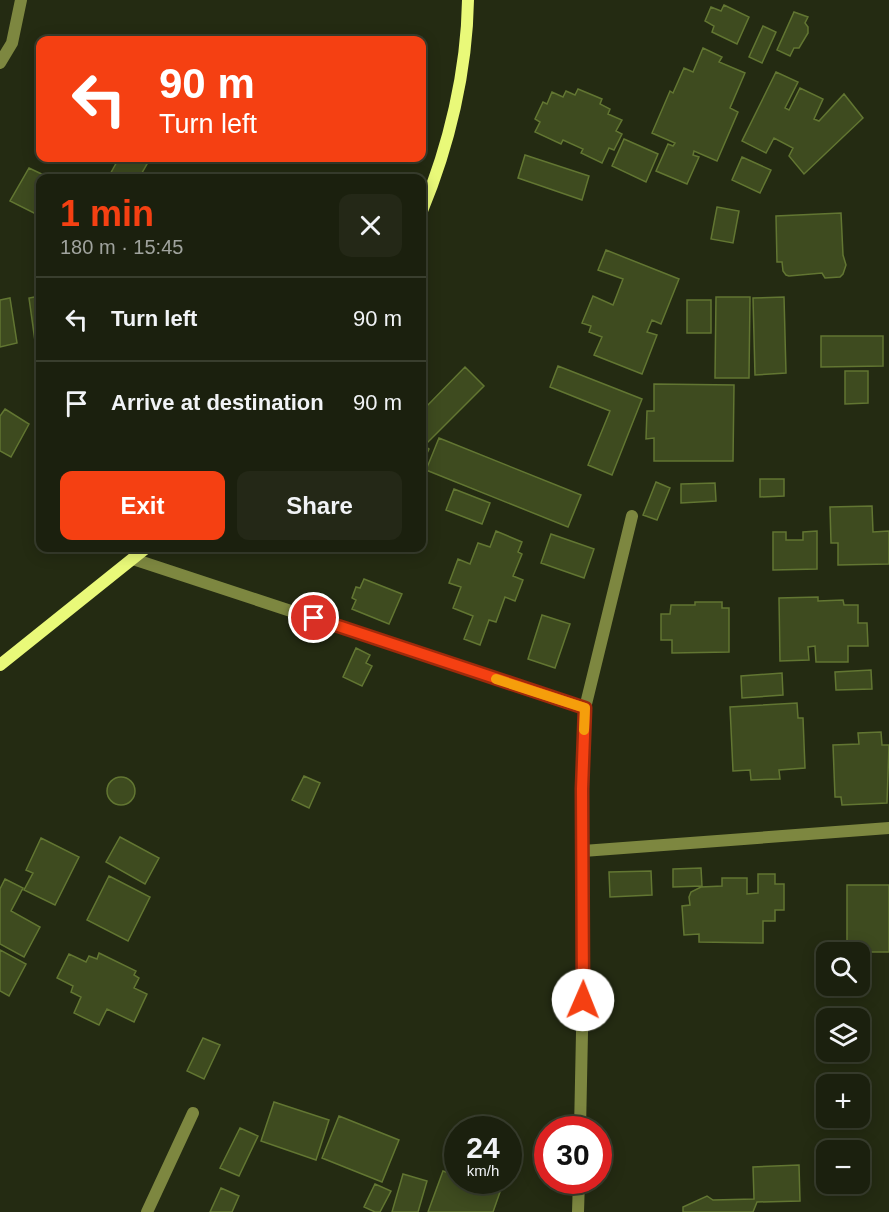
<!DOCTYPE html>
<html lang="en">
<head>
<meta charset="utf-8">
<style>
	:root { --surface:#1b200e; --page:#242817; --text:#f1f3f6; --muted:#a0a39e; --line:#393e2e; --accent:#f54012 }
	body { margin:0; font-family:Helvetica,sans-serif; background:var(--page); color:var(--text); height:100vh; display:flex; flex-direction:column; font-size:22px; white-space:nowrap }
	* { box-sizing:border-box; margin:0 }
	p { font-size:20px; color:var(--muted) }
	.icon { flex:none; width:33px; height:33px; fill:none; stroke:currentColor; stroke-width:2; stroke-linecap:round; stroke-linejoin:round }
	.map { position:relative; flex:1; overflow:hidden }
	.details { position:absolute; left:36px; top:174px; width:390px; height:378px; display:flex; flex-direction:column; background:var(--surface); border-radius:12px; box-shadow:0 3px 15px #0003,0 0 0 2px var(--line) }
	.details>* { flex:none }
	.top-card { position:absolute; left:36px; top:36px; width:390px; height:126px; border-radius:12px; box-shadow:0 3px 15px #0003,0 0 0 2px var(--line); background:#f54012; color:#fff; overflow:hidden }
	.controls { position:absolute; left:816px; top:942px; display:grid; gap:12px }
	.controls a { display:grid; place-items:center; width:54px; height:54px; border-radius:12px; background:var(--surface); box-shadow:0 3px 15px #0003,0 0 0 2px var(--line); font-size:30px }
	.speed { position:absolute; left:444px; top:1116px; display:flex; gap:12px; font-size:30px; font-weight:700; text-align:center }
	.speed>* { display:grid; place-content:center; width:78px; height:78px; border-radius:50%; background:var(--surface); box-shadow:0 3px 15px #0003,0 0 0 2px var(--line); line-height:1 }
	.speed small { font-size:15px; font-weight:400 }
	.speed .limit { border:9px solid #d22; background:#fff; color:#111 }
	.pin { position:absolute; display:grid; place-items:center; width:51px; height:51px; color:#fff; margin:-26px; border:3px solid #fff; border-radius:50%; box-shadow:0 2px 6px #0007 }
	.me { position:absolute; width:66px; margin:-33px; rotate:1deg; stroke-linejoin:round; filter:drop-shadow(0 0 4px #0008) }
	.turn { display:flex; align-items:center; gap:21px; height:126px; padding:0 24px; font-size:27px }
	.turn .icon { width:78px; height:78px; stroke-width:2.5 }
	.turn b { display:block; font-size:42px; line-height:51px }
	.round { display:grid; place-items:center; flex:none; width:63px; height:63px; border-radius:12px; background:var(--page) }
	.overview { display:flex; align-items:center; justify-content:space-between; height:102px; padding:0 24px }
	h1 { font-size:36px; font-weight:800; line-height:45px; color:var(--accent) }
	.cta { display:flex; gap:12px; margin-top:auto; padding:12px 24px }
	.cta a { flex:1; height:69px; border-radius:12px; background:var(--accent); color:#fff; font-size:24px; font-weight:800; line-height:69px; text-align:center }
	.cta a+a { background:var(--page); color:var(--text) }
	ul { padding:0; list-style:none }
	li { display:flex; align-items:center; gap:18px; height:84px; padding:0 24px; border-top:2px solid var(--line) }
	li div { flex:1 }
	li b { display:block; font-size:22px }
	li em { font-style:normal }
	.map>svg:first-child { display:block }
	.building { fill:#3e4b1f; stroke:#627632; stroke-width:1.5 }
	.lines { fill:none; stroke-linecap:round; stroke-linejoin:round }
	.minor { stroke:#7d8740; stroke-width:12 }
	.secondary { stroke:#e9f979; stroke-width:12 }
	.route-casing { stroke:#9f2a0c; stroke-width:15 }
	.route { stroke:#f54012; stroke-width:10 }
	.slow { stroke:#f59e0b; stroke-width:10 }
</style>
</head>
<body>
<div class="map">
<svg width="889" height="1212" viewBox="0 0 889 1212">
	<rect width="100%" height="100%" fill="#242b12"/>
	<path class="building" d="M 724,5 L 749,17 L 737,44 L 712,32 L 714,26 L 705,21 L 711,7 L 721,11 Z
		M 794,12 L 808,17 L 805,23 L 808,27 L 808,33 L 799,48 L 794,48 L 790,56 L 777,50 Z
		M 763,26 L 776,32 L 762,63 L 749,57 Z
		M 703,48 L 722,57 L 719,62 L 745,73 L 730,108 L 738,112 L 717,161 L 694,151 L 693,155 L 699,157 L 687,184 L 656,171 L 668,144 L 673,146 L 675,143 L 652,133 L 670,91 L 673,93 L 684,68 L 693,72 Z
		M 776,72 L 798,82 L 785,108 L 789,110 L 800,88 L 823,99 L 814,119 L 819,121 L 844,94 L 863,118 L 804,174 L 789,156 L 793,148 L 774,138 L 766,153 L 742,141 Z
		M 578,89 L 602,99 L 600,104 L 610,109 L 608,114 L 622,120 L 616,131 L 622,134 L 614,150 L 609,148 L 602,163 L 581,153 L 583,149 L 563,140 L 561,144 L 535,132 L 540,122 L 535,119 L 543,102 L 547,104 L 552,92 L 563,97 L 566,91 L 575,95 Z
		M 624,139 L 658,154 L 646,182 L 612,166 Z
		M 525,155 L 589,176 L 582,200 L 518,178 Z
		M 742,157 L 771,170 L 760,193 L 732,180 Z
		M 119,158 L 136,158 L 147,164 L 139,178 L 108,178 Z
		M 29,168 L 50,178 L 40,178 L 40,216 L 10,201 Z
		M 717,207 L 739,211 L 733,243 L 711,239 Z
		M 841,213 L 843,255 L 846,265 L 843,274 L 840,277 L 825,278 L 822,273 L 789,276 L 786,275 L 783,271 L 782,262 L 777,262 L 776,216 Z
		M 606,250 L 679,279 L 661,324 L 652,320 L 647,332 L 657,335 L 642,374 L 594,355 L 602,337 L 589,332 L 591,326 L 582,323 L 593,296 L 613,305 L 623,279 L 598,270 Z
		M 40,296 L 40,340 L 35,341 L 29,298 Z
		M 716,297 L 750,297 L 749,378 L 715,378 Z
		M 784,297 L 786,373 L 755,375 L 753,298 Z
		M 10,298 L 17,343 L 0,347 L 0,300 Z
		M 687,300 L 711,300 L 711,333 L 687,333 Z
		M 821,336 L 883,336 L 883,366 L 821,367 Z
		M 558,366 L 642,399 L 612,475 L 588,465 L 610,411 L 550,387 Z
		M 465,367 L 484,386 L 427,443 L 422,438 L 422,411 Z
		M 845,371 L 868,371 L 868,403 L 845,404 Z
		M 654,384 L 734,385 L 733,461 L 654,461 L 654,438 L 646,439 L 647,411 L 654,411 Z
		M 5,409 L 29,424 L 11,457 L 0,451 L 0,416 Z
		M 439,438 L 581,495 L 568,527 L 426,470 Z
		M 422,444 L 429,449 L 422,464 Z
		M 760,479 L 784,479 L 784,496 L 760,497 Z
		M 656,482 L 670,488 L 657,520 L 643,515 Z
		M 715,483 L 716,501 L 681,503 L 681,484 Z
		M 454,489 L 490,503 L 482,524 L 446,510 Z
		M 872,506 L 873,532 L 889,531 L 889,564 L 838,565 L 838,543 L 831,543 L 830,507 Z
		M 496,531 L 522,542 L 518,552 L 522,554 L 513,576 L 523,580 L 515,601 L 505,597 L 496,622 L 489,620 L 480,645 L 464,639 L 473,616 L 453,608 L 461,587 L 449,583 L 458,559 L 470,564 L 478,543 L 490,547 Z
		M 817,531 L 817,569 L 773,570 L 773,532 L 786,532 L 786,540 L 803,540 L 803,532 Z
		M 551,534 L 594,549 L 584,578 L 541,563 Z
		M 364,579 L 402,594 L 389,624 L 352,609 L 356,600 L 352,598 L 356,587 L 360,588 Z
		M 818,597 L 818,601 L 843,600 L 844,605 L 858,605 L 858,623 L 867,623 L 868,646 L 848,646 L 848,662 L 816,662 L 815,646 L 808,647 L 809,660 L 780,661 L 779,598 Z
		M 695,602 L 722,602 L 722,608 L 729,608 L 729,652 L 672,653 L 672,640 L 661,640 L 661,614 L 670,614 L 671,605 L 695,605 Z
		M 542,615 L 570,624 L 555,668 L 528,659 Z
		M 356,648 L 370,655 L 366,663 L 372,666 L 362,686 L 343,677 Z
		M 871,670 L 872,689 L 836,690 L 835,672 Z
		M 782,673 L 783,695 L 742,698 L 741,676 Z
		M 797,703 L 798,718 L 803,718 L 805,768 L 779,770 L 780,779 L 751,780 L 750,770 L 733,771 L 730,707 Z
		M 881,732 L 882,745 L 889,745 L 887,803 L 842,805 L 841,797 L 835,797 L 833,745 L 859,744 L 858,733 Z
		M 304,776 L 320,783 L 309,808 L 292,800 Z
		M107 791a14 14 0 1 1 28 0a14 14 0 1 1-28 0Z
		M 120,837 L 159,858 L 145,884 L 106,862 Z
		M 41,838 L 79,857 L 55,905 L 24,890 L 33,873 L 26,870 Z
		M 701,868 L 702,886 L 673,887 L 673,869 Z
		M 651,871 L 652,895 L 610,897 L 609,872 Z
		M 758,874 L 775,874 L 775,884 L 784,884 L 784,910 L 775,910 L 775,921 L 763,921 L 763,943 L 699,942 L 699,934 L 684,935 L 682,906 L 690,905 L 689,897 L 691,892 L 701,887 L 722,886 L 722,878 L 747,878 L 747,894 L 758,893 Z
		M 109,876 L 150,897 L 128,941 L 87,920 Z
		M 5,879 L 23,888 L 11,911 L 40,927 L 24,957 L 0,944 L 0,889 Z
		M 847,885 L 889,885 L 889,952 L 847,952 Z
		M 0,950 L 26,964 L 9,996 L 0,991 Z
		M 99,953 L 136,971 L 134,975 L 139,978 L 134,988 L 147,994 L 134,1022 L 107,1009 L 99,1025 L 74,1013 L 81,997 L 71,992 L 73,986 L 57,978 L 69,954 L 86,962 L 89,956 L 97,959 Z
		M 203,1038 L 220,1045 L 204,1079 L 187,1071 Z
		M 274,1102 L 329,1120 L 316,1160 L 261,1141 Z
		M 339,1116 L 399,1140 L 382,1182 L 322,1158 Z
		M 240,1128 L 258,1136 L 239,1176 L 220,1168 Z
		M 799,1165 L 800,1201 L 757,1202 L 753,1212 L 683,1212 L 683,1207 L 707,1196 L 713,1200 L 754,1199 L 753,1167 Z
		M 443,1171 L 458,1176 L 458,1180 L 469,1180 L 500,1192 L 493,1212 L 428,1212 Z
		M 403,1174 L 427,1181 L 418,1212 L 392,1212 Z
		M 375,1184 L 391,1191 L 380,1212 L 375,1212 L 364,1207 Z
		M 221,1188 L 239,1196 L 232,1212 L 210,1212 Z"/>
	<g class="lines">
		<path class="minor" d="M 0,63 L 12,43 L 21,0
			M 133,559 L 585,708
			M 583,851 L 889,828
			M 580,1130 L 584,935 L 582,789 L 585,708 L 632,516
			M 147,1212 L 193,1113
			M 578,1212 L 579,1180"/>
		<path class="secondary" d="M 422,211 C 449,146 467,71 468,0
			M 0,665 L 146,548"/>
	</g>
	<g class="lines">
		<g class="route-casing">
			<path id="route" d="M 314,618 L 585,708 L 582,789 L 583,1000"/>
		</g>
		<use href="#route" class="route"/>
		<path class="slow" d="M 496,679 L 585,708 L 584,730"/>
	</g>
</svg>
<div class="controls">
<a><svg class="icon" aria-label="search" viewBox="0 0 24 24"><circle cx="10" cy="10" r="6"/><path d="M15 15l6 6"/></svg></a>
<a><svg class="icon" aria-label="layers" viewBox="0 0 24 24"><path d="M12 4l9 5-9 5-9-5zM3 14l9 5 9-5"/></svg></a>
<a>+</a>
<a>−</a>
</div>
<div class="speed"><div>24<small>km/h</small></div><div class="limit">30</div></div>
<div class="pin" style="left:314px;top:618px;background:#d93025"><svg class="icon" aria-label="arrive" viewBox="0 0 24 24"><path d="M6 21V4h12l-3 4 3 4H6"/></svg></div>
<svg class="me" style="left:583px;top:1000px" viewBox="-20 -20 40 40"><circle r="19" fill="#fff"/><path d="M0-13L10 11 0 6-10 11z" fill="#f54012"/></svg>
<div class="top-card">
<div class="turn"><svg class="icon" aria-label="left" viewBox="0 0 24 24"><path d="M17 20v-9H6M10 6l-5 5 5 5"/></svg><div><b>90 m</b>Turn left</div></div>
</div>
<section class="details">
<div class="overview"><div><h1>1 min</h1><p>180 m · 15:45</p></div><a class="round"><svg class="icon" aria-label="close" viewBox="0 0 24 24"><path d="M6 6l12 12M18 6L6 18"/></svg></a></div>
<ul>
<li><svg class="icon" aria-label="left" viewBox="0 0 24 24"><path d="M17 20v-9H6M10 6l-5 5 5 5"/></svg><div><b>Turn left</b></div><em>90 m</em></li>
<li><svg class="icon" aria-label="arrive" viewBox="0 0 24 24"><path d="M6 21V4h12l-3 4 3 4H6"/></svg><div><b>Arrive at destination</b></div><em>90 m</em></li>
</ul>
<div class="cta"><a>Exit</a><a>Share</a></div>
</section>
</div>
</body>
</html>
